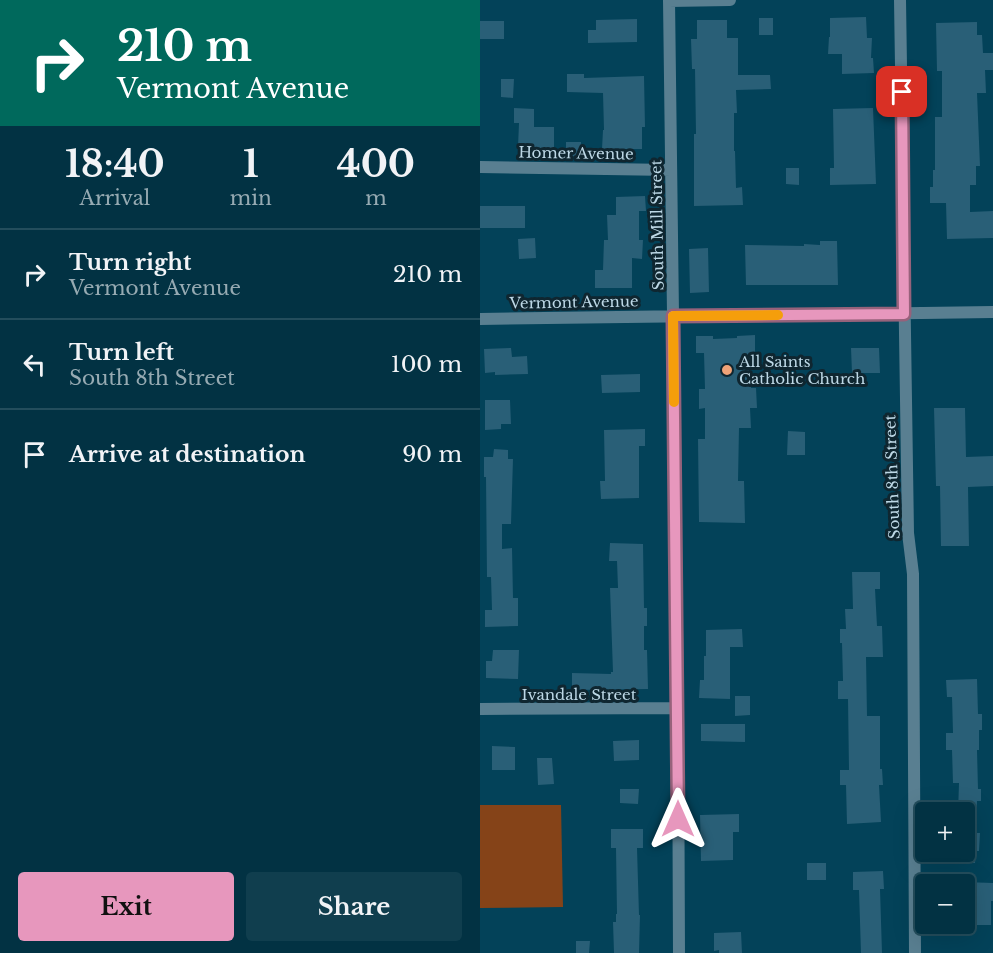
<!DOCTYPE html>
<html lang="en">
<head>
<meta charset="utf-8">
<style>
	:root { --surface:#023243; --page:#103e4e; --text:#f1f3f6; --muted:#96aab2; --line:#234d5c; --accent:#e797bd }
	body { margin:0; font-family:"Libre Baskerville",serif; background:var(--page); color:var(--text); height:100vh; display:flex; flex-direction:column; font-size:22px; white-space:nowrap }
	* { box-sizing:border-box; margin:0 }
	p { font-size:20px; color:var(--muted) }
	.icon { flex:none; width:33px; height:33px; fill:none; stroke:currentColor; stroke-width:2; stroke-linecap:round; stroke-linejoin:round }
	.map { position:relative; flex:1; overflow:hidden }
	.side { display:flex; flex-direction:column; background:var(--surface); width:480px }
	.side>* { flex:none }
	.banner { background:#00695c; color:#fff; overflow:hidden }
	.tools { position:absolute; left:435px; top:802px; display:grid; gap:12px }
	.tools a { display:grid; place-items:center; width:60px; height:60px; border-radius:6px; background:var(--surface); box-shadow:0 6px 24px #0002,0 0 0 2px var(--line); font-size:30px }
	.pin { position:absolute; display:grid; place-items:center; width:51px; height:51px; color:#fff; margin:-26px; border-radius:12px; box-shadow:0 3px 9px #0006 }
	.me { position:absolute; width:66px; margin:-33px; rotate:0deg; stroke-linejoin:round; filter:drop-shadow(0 0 4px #0008) }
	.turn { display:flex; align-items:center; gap:21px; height:126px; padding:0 18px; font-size:27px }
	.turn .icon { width:78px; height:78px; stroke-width:2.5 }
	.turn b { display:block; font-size:42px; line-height:51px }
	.eta { display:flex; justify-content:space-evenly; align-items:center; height:102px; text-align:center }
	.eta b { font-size:36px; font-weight:700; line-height:42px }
	.action { display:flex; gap:12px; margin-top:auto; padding:12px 18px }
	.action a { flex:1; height:69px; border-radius:6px; background:var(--accent); color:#111; font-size:24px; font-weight:700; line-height:69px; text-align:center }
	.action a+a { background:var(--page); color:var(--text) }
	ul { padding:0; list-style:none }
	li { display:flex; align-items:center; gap:18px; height:90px; padding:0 18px; border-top:2px solid var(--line) }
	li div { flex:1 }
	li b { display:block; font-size:22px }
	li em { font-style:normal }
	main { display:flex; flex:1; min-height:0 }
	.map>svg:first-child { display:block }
	.green { fill:#854318 }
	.building { fill:#295f77 }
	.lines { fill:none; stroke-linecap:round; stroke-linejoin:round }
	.minor { stroke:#597f91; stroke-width:12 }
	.route-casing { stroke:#96627b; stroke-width:15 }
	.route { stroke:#e797bd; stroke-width:10 }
	.slow { stroke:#f59e0b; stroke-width:10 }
	.poi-dot { fill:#efa378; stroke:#0f2630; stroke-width:2 }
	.labels { text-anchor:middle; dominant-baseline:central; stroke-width:6; stroke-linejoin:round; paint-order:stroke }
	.street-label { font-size:15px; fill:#bdd8e6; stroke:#0f2630 }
	.poi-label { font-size:15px; fill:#bdd8e6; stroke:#0f2630; text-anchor:start }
</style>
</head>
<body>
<main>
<section class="side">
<div class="banner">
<div class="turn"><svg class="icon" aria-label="right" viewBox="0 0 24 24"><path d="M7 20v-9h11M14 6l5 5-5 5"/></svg><div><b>210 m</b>Vermont Avenue</div></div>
</div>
<div class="eta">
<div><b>18:40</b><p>Arrival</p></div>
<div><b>1</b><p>min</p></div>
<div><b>400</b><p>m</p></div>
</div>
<ul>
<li><svg class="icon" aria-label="right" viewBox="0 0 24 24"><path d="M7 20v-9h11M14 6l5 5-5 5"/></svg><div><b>Turn right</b><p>Vermont Avenue</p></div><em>210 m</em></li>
<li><svg class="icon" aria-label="left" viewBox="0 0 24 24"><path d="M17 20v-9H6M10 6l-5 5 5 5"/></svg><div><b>Turn left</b><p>South 8th Street</p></div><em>100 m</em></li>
<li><svg class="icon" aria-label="arrive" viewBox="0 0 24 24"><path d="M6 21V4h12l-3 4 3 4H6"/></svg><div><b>Arrive at destination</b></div><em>90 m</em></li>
</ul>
<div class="action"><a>Exit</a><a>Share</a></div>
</section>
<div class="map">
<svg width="513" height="953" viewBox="0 0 513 953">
	<rect width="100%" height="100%" fill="#034259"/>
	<path class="green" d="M 0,805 L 81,805 L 83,907 L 0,908 Z"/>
	<path class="building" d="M 386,17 L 387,38 L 392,38 L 391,58 L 393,58 L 394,73 L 362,74 L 362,54 L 348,54 L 349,37 L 350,37 L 350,18 Z
		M 279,18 L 293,18 L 293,35 L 279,35 Z
		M 157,19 L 157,42 L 108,43 L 108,30 L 116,30 L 116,20 Z
		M 217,20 L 247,20 L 247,38 L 258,38 L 258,75 L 290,75 L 291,89 L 256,90 L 257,113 L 254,113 L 254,151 L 255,151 L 256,188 L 262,187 L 263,205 L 214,206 L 214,134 L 216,134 L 215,69 L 212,69 L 211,39 L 217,39 Z
		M 0,21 L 24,21 L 24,39 L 0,39 Z
		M 497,22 L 497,35 L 502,35 L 503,53 L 513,53 L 513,70 L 505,70 L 506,93 L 497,93 L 500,166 L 496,166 L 496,185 L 490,185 L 490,212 L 513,211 L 513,238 L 467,239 L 466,203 L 450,203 L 450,187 L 453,187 L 453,170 L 455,170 L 455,117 L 462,117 L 462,71 L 457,71 L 456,23 Z
		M 87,74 L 104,74 L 104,78 L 164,76 L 165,127 L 162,127 L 162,149 L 122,149 L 123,130 L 124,130 L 123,93 L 87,92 Z
		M 21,79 L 34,79 L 33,98 L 21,97 Z
		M 34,108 L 54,109 L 54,127 L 74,127 L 74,149 L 56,149 L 56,147 L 38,147 L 39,123 L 34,123 Z
		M 393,108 L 396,184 L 350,185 L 350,168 L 354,168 L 353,109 Z
		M 86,142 L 101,142 L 101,157 L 86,156 Z
		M 306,168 L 319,168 L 319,185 L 306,184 Z
		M 165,196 L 166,211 L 159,211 L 159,240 L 163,240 L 162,259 L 152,258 L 152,288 L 115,288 L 115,270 L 123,270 L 124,240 L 128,240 L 127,215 L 136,215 L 136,197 Z
		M 0,206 L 45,206 L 45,228 L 0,228 Z
		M 55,238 L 56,258 L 39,259 L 38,239 Z
		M 340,241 L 357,241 L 358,285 L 266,285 L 265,245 L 324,246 L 324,244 L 340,245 Z
		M 228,248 L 229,292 L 210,293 L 209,249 Z
		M 275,335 L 275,352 L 270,353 L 271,388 L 276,388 L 277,408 L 270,408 L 271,428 L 259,428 L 258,481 L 264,481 L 265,523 L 219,522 L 218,439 L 225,439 L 225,408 L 219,409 L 219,389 L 225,389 L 224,353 L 216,353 L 216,336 L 233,336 L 233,339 L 257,338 L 257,336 Z
		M 31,348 L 32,357 L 47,356 L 48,374 L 15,375 L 15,372 L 5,373 L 4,349 Z
		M 371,348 L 399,348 L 400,373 L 372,373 Z
		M 160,374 L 160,392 L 122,393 L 121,375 Z
		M 5,400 L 30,400 L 31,424 L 21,424 L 21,429 L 5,430 Z
		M 454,408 L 485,408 L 486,457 L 513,456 L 513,486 L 488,487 L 489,546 L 461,546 L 460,486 L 456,486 Z
		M 165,429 L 165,446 L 159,446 L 159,498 L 121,499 L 120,481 L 125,481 L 124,430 Z
		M 308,431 L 325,432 L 325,455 L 307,455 Z
		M 14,449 L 28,450 L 28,459 L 33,459 L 31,524 L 22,524 L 22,549 L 32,548 L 33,598 L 38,598 L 38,626 L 5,627 L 5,610 L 12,610 L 11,577 L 7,577 L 6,477 L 4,477 L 4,457 L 13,457 Z
		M 130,543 L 163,544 L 164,608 L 167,608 L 167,626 L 164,626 L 164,650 L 167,650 L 168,689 L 92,690 L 92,673 L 131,674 L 131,672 L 133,672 L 130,588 L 138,588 L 137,561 L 129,561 Z
		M 372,572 L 400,572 L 400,589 L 395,589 L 397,626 L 402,626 L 403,657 L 386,657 L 387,716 L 400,716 L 400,769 L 402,769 L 403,785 L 399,785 L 401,822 L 367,824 L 366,785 L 360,785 L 360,770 L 369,770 L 368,699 L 358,699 L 358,681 L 363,681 L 362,643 L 360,643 L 360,629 L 366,629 L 365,609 L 373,609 Z
		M 262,629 L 263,647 L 250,647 L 250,699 L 219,698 L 220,680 L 224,680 L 224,656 L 226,656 L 226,630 Z
		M 13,650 L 39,650 L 38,679 L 6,678 L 6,661 L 12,661 Z
		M 497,679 L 498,714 L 502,714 L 502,730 L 499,730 L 499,750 L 497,750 L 498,789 L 501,789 L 501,801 L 497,801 L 496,833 L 500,833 L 499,851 L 496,851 L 495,863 L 484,863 L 484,813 L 478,813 L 479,783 L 473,783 L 472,750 L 466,750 L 466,733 L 473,733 L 472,697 L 467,697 L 466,680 Z
		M 255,696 L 270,696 L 270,715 L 255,716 Z
		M 221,724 L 265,724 L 265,742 L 221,741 Z
		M 159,740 L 159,760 L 134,761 L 133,741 Z
		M 12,746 L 35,747 L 35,770 L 12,770 Z
		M 57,758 L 72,758 L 74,784 L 58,785 Z
		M 140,789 L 159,789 L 158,804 L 140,803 Z
		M 259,814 L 259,832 L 253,832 L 253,860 L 221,861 L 220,815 Z
		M 131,829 L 163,829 L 163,848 L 157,848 L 159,915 L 160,915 L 159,953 L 134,953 L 133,922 L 136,922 L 136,914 L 137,914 L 136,848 L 131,848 Z
		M 327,863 L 346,863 L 346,880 L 327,880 Z
		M 403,871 L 404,889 L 400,889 L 402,953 L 381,953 L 379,890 L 373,890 L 373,872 Z
		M 484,882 L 513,883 L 513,901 L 511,901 L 511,925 L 484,925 Z
		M 261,932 L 262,953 L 239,953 L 239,950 L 234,951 L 234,933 Z
		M 96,941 L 110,941 L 109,953 L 96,953 Z"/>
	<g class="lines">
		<path class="minor" d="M 189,0 L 198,708 L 199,953
			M 420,0 L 428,533 L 433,574 L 435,953
			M 189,1 L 250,0
			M 0,167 L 191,170
			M 0,319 L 513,312
			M 0,709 L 198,708"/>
	</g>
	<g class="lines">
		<g class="route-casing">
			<path id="route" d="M 198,819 L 193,316 L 424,314 L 422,92"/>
		</g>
		<use href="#route" class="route"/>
		<path class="slow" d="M 194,402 L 193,316 L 298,315"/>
	</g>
	<circle class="poi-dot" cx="247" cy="370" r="6"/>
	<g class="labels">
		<g class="street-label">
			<text transform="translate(96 153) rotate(1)">Homer Avenue</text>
			<text transform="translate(177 225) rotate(-91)">South Mill Street</text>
			<text transform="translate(94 302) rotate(-1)">Vermont Avenue</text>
			<text transform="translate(412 477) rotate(-92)">South 8th Street</text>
			<text x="99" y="694">Ivandale Street</text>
		</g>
		<g class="poi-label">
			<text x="259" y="361">All Saints<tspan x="259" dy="17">Catholic Church</tspan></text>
		</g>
	</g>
</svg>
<div class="tools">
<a>+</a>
<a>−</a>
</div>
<div class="pin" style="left:422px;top:92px;background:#d93025"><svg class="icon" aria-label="arrive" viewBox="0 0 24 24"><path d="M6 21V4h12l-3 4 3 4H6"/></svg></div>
<svg class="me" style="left:198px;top:819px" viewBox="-20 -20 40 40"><path d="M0-17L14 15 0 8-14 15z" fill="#e797bd" stroke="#fff" stroke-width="4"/></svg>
</div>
</main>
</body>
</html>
